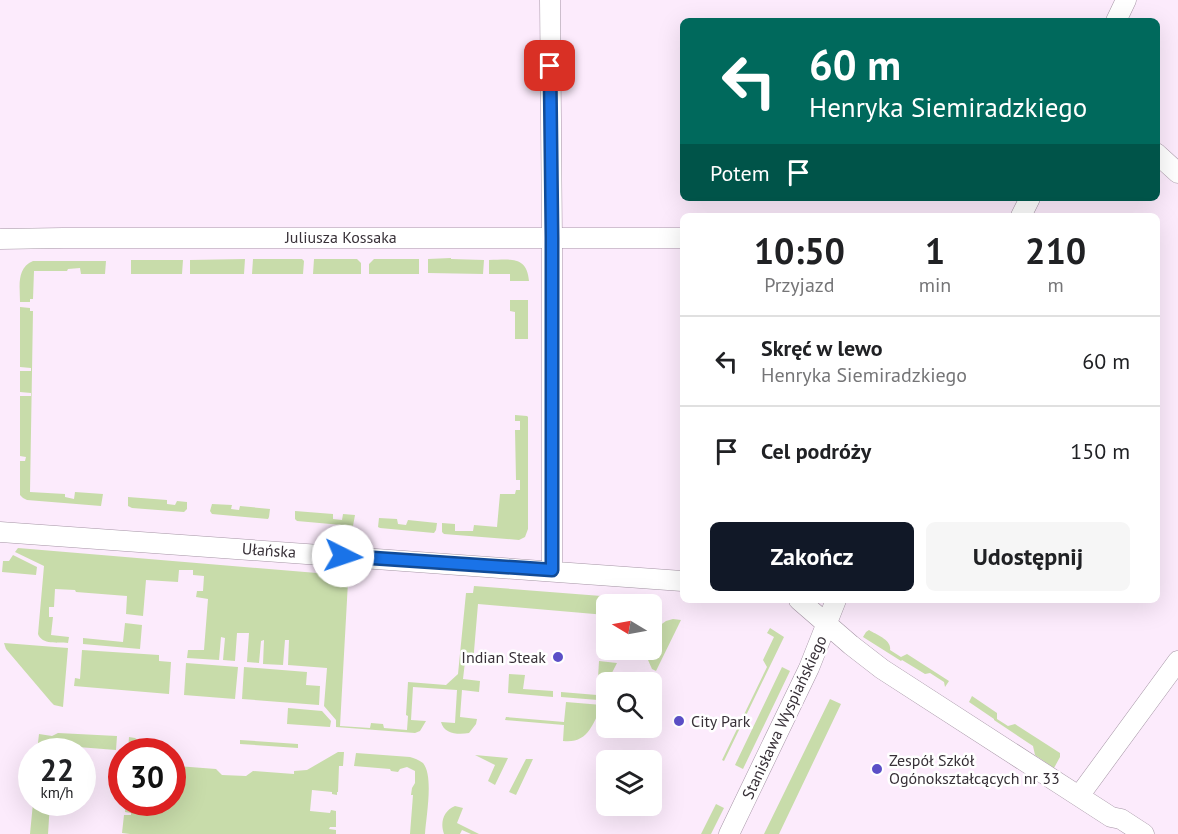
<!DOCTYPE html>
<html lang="pl">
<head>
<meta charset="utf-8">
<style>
	:root { --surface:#fff; --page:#f6f6f6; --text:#202124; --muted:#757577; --line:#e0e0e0; --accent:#111827 }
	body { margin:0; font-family:"PT Sans",sans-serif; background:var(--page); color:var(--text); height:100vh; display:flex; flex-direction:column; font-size:22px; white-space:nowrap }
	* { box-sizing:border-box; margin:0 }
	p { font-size:20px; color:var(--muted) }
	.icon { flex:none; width:33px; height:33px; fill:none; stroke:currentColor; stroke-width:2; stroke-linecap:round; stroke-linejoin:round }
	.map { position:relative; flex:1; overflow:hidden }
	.details { position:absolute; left:680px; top:213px; width:480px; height:390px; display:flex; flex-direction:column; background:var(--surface); border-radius:9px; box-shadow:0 6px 24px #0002 }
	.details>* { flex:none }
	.top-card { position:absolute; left:680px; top:18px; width:480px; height:183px; border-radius:9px; box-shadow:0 6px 24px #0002; background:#00695c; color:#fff; overflow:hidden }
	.needle { width:39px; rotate:280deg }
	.buttons { position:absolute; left:596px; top:594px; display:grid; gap:12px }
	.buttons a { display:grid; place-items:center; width:66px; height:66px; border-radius:9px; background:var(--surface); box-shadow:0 6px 24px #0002; font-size:30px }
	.speed { position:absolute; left:18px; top:738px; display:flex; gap:12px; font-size:30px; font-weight:700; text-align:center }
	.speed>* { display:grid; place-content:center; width:78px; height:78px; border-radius:50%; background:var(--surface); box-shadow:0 6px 24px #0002; line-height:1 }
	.speed small { font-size:15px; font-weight:400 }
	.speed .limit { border:9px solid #d22; background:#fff; color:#111 }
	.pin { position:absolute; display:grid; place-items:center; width:51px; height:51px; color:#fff; margin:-26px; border-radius:12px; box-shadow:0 3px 9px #0006 }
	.me { position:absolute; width:66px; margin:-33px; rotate:94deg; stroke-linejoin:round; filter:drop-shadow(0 0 4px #0008) }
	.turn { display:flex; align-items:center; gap:21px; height:126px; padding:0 30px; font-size:27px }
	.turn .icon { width:78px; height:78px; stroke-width:2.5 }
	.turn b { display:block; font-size:42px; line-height:51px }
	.then { display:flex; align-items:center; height:57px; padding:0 30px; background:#0003; gap:12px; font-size:22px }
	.eta { display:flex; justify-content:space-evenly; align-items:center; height:102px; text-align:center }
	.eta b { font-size:36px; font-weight:700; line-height:42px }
	.primary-button { display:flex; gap:12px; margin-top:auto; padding:12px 30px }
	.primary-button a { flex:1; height:69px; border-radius:9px; background:var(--accent); color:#fff; font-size:24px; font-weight:700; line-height:69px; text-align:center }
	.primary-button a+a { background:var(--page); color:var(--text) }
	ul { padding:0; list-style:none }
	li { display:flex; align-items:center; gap:18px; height:90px; padding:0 30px; border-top:2px solid var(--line) }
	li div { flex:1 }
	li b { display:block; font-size:22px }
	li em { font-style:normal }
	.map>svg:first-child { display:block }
	.green { fill:#c8dcaa }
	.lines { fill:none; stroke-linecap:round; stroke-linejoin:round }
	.street-casing { stroke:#a595a5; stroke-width:21 }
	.street { stroke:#fff; stroke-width:20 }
	.route-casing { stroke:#114b97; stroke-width:15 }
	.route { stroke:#1a73e8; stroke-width:10 }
	.poi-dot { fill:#5b4fc7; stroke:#fff; stroke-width:2 }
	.labels { text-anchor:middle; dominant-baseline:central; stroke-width:5; stroke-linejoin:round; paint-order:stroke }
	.street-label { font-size:16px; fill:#383138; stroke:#fff }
	.poi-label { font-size:16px; fill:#383138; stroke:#fff; text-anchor:start }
</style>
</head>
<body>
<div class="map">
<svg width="1178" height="834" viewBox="0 0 1178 834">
	<rect width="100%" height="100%" fill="#fcebfc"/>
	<path class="green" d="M 451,258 L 451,259 L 484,260 L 483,274 L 428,273 L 428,259 Z
		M 245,259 L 244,274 L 190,274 L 190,260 Z
		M 253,259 L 302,259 L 304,261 L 303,274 L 252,274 Z
		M 314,259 L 357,259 L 361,263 L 361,274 L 313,274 Z
		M 374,259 L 419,259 L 419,274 L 369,274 L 369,264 Z
		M 131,260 L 183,260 L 182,274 L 131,274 Z
		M 489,260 C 510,260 527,255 529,281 L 510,281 L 510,274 L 489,274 Z
		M 33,261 L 106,261 L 105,274 L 81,274 L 80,268 L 68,269 L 67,271 L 34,271 L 33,299 L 30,299 L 30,302 L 20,302 C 20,287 16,268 33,261 Z
		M 510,300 L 528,300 L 528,339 L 515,339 L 515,312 L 510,311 Z
		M 20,307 L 30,308 L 30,311 L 33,311 L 30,492 L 65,494 L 65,497 L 74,499 L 75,492 L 103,494 L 101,506 L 27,500 L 23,498 L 20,495 L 20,461 L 25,461 L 26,457 L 20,456 L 20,396 L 31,396 L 31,393 L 20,392 L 20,371 L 31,371 L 31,368 L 20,367 Z
		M 515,415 L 527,416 L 528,417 L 528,529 L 525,537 L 519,540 L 444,534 L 442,532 L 442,523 L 455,524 L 455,531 L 473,531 L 474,525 L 497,527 L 500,494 L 515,494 L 516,490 L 520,490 L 520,480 L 516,480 L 515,430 L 520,430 L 520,421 L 515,421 Z
		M 128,497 L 167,500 L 167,504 L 175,505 L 177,501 L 187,502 L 187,509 L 184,512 L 132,508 L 128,506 Z
		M 212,504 L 232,505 L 231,509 L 239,510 L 240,506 L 270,509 L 269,517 L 268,519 L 212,514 L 210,511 Z
		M 295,511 L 333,514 L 333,519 L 342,520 L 343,514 L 355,515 L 353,526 L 297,521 L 295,519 Z
		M 379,518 L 397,519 L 398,524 L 406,525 L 408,520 L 437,523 L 436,530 L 434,533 L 380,528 L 378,527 Z
		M 18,548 L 353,576 L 353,579 L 348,582 L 340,726 L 370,728 L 371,723 L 383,724 L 384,728 L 407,730 L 408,716 L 406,715 L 408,682 L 446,685 L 458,674 L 466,593 L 473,593 L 474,586 L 627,598 L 629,604 L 606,604 L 606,615 L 478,604 L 473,663 L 465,662 L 463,679 L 480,681 L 479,692 L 462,690 L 460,717 L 477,719 L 476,724 L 469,733 C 458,735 444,734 441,722 L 455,723 L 457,690 L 413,687 L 411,720 L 426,721 L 420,731 L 415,733 L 336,727 L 336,720 L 324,706 L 327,668 L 288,665 L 289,640 L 285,640 L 283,665 L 263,664 L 264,640 L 261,641 L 259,663 L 247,662 L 249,633 L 237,633 L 235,661 L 223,660 L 225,638 L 221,637 L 219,660 L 187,658 L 188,650 L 204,650 L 208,599 L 196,597 L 197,591 L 203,591 L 204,576 L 193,575 L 193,570 L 179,570 L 178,582 L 146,580 L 143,616 L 126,614 L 127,596 L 76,592 L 75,590 L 55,589 L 54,607 L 49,607 L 49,617 L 53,617 L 51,635 L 69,637 L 68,643 C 58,642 42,645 38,634 L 44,566 L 15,552 Z
		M 13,555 L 37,567 L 36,575 L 2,572 L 3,561 L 9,561 Z
		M 673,619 L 681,620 L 680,622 L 656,671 L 652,669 L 648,660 L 655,635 L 659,626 L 666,621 Z
		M 125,623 L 142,625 L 140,649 L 83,644 L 83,638 L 123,642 Z
		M 770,628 L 784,637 L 724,761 L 722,760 L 767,667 L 763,660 L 774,637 L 767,633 Z
		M 869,630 C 877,635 892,640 890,650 L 901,657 L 907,654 L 949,681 L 945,687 L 944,682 L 930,673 L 925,674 L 902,660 L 901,661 L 863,637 L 866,632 Z
		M 4,643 L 68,648 L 63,707 L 54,705 L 51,702 L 6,649 Z
		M 82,650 L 159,655 L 159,661 L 171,662 L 169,694 L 74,686 L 75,678 L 80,679 Z
		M 599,661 L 617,663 L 598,700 L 561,697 L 561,692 L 597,695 Z
		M 186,663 L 238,667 L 235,699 L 184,695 Z
		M 244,667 L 307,672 L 306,685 L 320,686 L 319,705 L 242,699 Z
		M 782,667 L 790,671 L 743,769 L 735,765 Z
		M 509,674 L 525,675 L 523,689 L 553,691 L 553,697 L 508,693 Z
		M 972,696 L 997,713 L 997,719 L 1008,726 L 1015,724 L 1060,753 L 1060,757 L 1054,768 L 1035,755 L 1033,746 L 994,720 L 994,719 L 969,702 Z
		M 830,699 L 841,704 L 779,834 L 764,834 Z
		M 566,702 L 602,705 C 593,724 588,744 563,741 L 564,725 L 505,720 L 506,717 L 564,722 Z
		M 288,708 L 322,711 L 331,721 L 330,727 L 287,724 Z
		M 58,733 L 117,736 L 116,750 L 78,747 L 78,749 L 71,749 C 68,742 61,743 56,746 L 52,751 L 37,751 L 39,734 L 52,736 Z
		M 129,737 L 135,738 L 153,751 L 128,751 Z
		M 240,740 L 298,744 L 298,748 L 240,744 Z
		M 338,752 L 344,752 L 343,766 L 339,766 L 338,792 L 337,792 L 337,795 L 332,794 L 332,792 L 312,790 L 310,811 L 330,813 L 331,810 L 336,811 L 336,827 L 330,827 L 329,829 L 336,830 L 336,834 L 130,834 L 122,833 L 124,815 L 131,815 L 131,813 L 125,812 L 126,803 L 172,802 L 173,763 L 177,763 L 177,766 L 216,769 L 222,775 L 246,776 L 253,771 L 294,774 L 294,771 L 307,770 Z
		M 356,753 L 410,757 C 414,758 419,760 423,763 C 434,776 426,817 425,834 L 410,834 L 413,795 L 411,795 L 412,788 L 415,783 L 415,771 L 407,767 L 400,769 L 398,772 L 391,771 L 390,769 L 354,766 Z
		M 475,755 L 508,758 L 495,785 L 488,781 L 495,765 Z
		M 526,759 L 533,759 L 516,795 L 509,792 Z
		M 33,803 L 50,803 L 48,834 L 30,834 Z
		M 716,804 L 724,808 L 711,834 L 701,834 Z
		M 455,806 L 463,808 L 457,823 L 479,834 L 471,834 L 462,830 L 460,834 L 444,834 C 440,823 443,811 455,806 Z"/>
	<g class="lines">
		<g class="street-casing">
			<path id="street" d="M 550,0 L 552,238 L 552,570
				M 1116,21 L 1126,0
				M 1156,153 L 1178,173
				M 1021,216 L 1030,198
				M 0,239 L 63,238 L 682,238
				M 0,532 L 682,581
				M 799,600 L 851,645 L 882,669 L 1111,817 L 1121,819 L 1144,834
				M 1079,796 L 1178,661
				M 729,834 L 809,668 L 836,600"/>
		</g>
		<use href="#street" class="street"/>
	</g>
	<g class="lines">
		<g class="route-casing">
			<path id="route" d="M 343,556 L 552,570 L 552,238 L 550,66"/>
		</g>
		<use href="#route" class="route"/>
	</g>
	<g class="poi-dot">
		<circle cx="558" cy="657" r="6"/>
		<circle cx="679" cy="721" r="6"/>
		<circle cx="877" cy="769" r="6"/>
	</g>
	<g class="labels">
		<g class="street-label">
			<text x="341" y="237">Juliusza Kossaka</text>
			<text transform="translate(269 550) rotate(4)">Ułańska</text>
			<text transform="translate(784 717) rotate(-65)">Stanisława Wyspiańskiego</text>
		</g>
		<g class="poi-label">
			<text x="546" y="657" text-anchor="end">Indian Steak</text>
			<text x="691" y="721">City Park</text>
			<text x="889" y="760">Zespół Szkół<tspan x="889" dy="18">Ogónokształcących nr 33</tspan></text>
		</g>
	</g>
</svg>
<div class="buttons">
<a><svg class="needle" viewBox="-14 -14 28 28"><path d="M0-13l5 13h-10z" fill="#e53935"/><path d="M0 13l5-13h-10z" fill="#757577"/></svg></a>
<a><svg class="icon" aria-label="search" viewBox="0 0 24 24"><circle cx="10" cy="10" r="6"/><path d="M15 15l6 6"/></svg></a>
<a><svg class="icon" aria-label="layers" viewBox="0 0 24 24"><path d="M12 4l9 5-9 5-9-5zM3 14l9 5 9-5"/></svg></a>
</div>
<div class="speed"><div>22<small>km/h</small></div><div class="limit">30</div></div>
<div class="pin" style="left:550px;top:66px;background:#d93025"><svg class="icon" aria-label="arrive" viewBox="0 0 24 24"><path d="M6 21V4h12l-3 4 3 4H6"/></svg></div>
<svg class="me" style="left:343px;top:556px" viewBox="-20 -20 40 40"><circle r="19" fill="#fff"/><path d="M0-13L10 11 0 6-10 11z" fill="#1a73e8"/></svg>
<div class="top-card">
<div class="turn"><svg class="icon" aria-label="left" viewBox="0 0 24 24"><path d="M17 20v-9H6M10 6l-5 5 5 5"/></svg><div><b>60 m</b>Henryka Siemiradzkiego</div></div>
<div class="then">Potem<svg class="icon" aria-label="arrive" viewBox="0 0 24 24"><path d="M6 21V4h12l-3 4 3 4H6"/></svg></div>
</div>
<section class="details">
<div class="eta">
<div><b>10:50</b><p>Przyjazd</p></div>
<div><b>1</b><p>min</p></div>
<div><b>210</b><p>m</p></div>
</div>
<ul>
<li><svg class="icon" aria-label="left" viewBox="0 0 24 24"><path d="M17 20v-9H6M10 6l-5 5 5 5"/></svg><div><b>Skręć w lewo</b><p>Henryka Siemiradzkiego</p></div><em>60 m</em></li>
<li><svg class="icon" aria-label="arrive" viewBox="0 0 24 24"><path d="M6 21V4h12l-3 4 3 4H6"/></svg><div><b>Cel podróży</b></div><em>150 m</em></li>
</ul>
<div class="primary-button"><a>Zakończ</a><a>Udostępnij</a></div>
</section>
</div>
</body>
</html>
